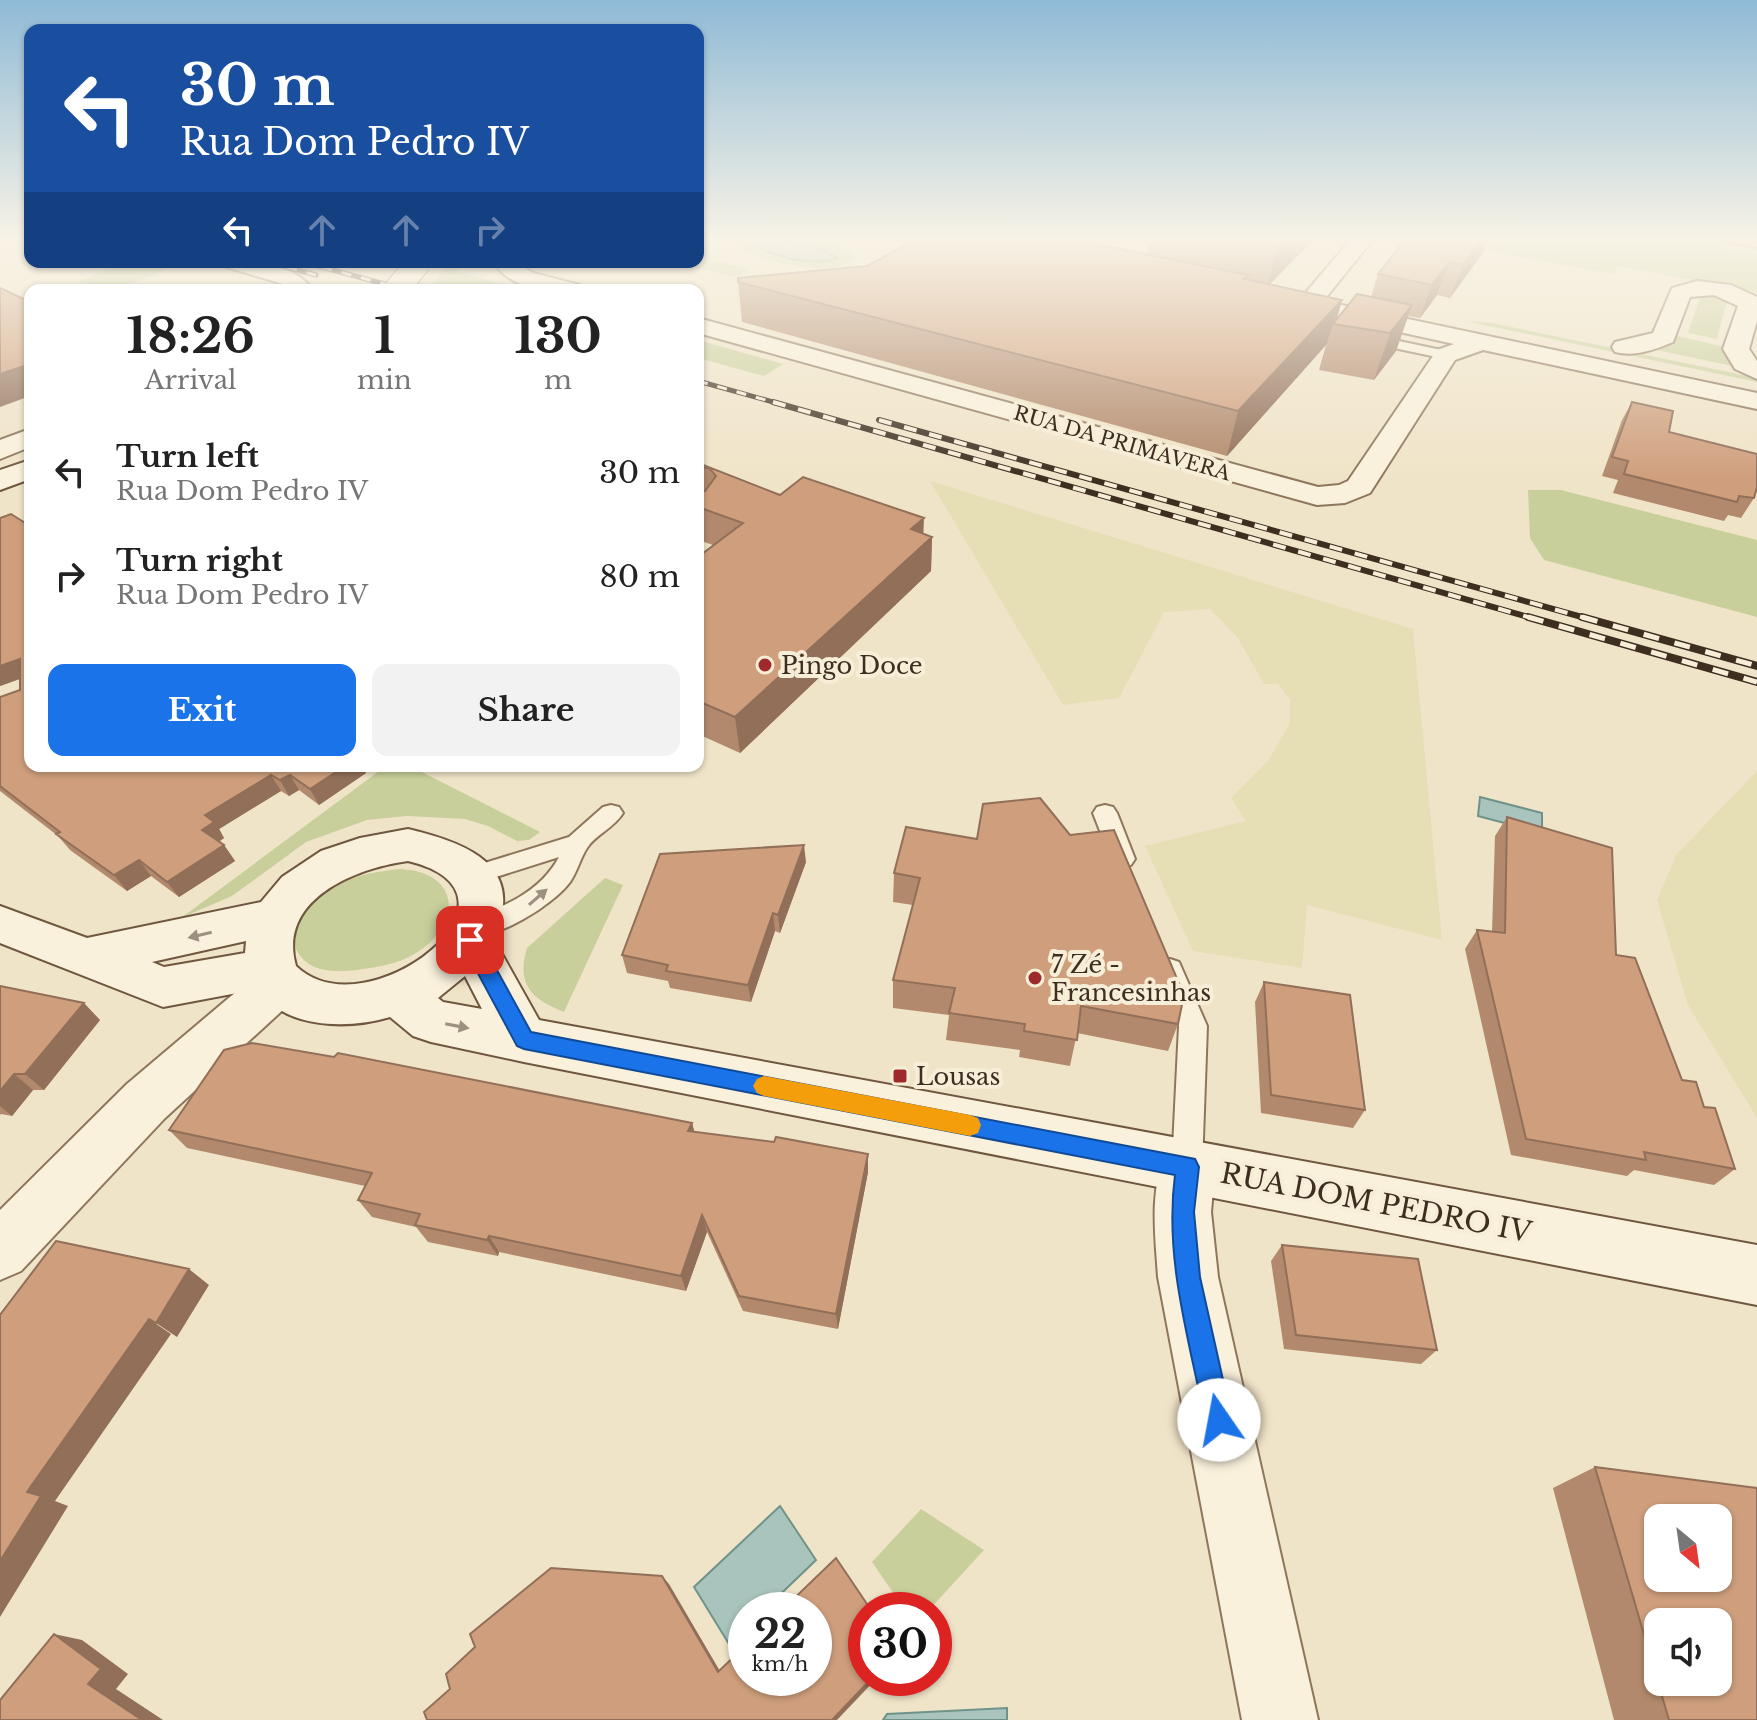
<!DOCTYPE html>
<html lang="en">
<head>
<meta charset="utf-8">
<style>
	:root { --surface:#fff; --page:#f2f2f2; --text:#222; --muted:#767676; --accent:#1a73e8 }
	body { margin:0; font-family:"Libre Baskerville",serif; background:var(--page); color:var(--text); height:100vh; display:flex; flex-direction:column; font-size:30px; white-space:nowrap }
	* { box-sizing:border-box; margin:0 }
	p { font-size:26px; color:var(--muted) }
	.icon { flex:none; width:44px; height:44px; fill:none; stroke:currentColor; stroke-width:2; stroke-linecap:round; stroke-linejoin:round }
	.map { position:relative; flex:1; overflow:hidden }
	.sheet { position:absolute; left:24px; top:284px; width:680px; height:488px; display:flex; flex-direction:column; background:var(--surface); border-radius:16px; box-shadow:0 2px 6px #0004 }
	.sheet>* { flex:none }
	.banner { position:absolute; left:24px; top:24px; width:680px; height:244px; border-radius:16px; box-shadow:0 2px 6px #0004; background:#1a4fa0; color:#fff; overflow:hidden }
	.needle { width:52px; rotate:151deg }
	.controls { position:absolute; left:1644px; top:1504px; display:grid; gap:16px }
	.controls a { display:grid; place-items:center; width:88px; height:88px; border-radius:16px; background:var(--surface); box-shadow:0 2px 6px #0004; font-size:40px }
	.speed { position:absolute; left:728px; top:1592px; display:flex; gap:16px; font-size:40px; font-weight:700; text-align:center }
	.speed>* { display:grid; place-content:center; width:104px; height:104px; border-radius:50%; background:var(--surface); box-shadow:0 2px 6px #0004; line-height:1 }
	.speed small { font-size:20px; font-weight:400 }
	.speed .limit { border:12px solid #d22; background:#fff; color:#111 }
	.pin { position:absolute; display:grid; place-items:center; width:68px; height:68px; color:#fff; margin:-34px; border-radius:16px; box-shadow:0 4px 12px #0006 }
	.me { position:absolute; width:88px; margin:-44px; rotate:348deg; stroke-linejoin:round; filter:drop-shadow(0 0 6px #0008) }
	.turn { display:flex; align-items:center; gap:28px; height:168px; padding:0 24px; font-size:36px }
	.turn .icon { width:104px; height:104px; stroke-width:2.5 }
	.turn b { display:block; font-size:56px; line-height:68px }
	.lanes { display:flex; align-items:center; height:76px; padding:0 24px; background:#0003; justify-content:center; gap:40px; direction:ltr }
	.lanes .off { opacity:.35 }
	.eta { display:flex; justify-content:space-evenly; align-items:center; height:136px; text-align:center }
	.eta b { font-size:48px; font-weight:700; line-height:56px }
	.action { display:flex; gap:16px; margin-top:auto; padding:16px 24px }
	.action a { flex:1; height:92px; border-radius:16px; background:var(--accent); color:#fff; font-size:32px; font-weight:700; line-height:92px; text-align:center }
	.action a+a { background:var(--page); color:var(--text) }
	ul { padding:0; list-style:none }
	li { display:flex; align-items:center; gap:24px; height:104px; padding:0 24px }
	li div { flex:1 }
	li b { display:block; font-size:30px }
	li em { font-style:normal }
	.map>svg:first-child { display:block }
	.farmland { fill:#e6deb5 }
	.green { fill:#c9cf9b; fill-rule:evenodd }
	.water { fill:#a9c4bc; stroke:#6f938a; stroke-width:2 }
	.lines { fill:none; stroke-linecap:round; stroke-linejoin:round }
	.lane-casing { stroke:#8d765c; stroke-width:4 }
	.street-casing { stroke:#8d765c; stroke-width:4 }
	.secondary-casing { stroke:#6f573f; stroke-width:4 }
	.lane { fill:#faf1dc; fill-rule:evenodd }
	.street { fill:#faf1dc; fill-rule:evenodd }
	.secondary { fill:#faf1dc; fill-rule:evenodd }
	.rail-far2-casing { stroke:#3d2e20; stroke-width:5 }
	.rail-far1-casing { stroke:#3d2e20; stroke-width:6 }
	.rail-casing { stroke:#3d2e20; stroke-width:8 }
	.rail-far2 { stroke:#f7eed8; stroke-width:3; stroke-dasharray:10; stroke-linecap:butt }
	.rail-far1 { stroke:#f7eed8; stroke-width:4; stroke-dasharray:13; stroke-linecap:butt }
	.rail { stroke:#f7eed8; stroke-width:5; stroke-dasharray:16; stroke-linecap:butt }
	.secondary-bridge-casing { stroke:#6f573f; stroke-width:26; stroke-linecap:butt }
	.secondary-bridge { stroke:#faf1dc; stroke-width:24 }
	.wall { fill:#b2896c }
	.shaded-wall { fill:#916f58 }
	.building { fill:#cf9f7d; stroke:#916f58; stroke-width:2; fill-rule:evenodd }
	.oneway { fill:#9c907e }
	.route { fill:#1a73e8; stroke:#114b97; stroke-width:2 }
	.slow { fill:#f59e0b }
	.poi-dot { fill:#9e2a2b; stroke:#f7eed8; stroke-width:3 }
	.labels { text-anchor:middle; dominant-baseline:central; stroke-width:8; stroke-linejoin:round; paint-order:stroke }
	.far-street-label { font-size:20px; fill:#3d2e20; stroke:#f7eed8 }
	.poi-label { font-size:24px; fill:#3d2e20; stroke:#f7eed8; text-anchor:start }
	.near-street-label { font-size:28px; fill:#3d2e20; stroke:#f7eed8 }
</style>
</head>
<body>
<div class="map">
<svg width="1757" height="1720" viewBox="0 0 1757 1720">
	<rect width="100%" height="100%" fill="#f0e4c8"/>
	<path class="farmland" d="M 930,481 L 1413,629 L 1442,940 L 1307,905 L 1302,968 L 1193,951 L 1145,846 L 1246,821 L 1231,798 L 1268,761 L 1290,723 L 1290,699 L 1278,684 L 1264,684 L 1238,638 L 1210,609 L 1164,612 L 1119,698 L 1063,705 Z
		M 1757,771 L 1757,1118 L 1688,1005 L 1657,900 L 1676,855 Z"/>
	<path class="green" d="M 737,237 C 767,237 838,230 856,258 C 840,280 746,262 732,240 ZM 765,238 L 791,241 L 833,253 L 820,261 L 776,253 Z
		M 1411,237 L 1666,237 L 1757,254 L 1757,292 L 1618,266 L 1613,274 Z
		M 700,243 L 712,256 L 709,259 L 716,263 L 721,262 L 748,270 L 734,277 L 673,262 L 698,262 Z
		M 123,262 L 185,262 L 120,288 L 78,282 Z
		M 448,262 L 469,262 L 457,271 L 522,290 L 451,290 L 433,285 Z
		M 1710,293 L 1727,300 L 1717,339 L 1688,333 L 1701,295 Z
		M 1465,321 L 1492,323 L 1757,378 L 1757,382 Z
		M 1677,336 L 1725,347 L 1727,359 L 1737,367 L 1657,350 L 1673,344 Z
		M 698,340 L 783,364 L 764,376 L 698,358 Z
		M 1528,490 L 1561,490 L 1757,540 L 1757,617 L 1544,560 L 1530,538 Z
		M 386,766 L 410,766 L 540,832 L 529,840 L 517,841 L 488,826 L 465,819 L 407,816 L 367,820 L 306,842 L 232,896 L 181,918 Z
		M 400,869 C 462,872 462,925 416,953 C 399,964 377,967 357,970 C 341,972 318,973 305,961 C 296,953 290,940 295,928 C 312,884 358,873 400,869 Z
		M 605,878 L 623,885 L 564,1012 C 531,999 516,984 527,948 Z
		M 921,1509 L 984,1550 L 929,1610 L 905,1610 L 872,1562 Z"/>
	<path class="water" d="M 765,238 L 817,247 L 838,258 C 815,267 771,257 751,242 Z
		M 1480,797 L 1542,813 L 1542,833 L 1478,816 Z
		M 780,1506 L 816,1560 L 764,1610 L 746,1610 L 746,1628 L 729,1644 L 694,1587 Z
		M 1007,1708 L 1007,1720 L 883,1720 L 887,1714 Z"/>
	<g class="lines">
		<g class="lane-casing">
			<path id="lane" d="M 1366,334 L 1446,351 L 1453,355 L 1446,359 L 1361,341 L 1361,335 Z
				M 611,805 L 619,807 L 623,813 C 614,828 596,834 587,848 C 580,859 577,872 570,882 C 554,904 494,943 467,934 L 463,927 L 467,920 C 503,907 540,893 559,857 L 474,884 L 465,881 L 462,875 L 465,869 L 569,837 L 603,807 Z
				M 1105,805 L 1113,807 L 1117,813 L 1135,859 L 1131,865 L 1123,868 L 1115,865 L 1111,859 L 1093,813 L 1097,807 Z
				M 1170,959 L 1179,962 L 1207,1026 L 1202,1167 L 1198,1177 L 1187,1181 L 1176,1177 L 1172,1167 L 1179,1026 L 1157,970 L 1161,962 Z"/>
		</g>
		<g class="street-casing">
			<path id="street" d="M 1353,237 L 1375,237 L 1323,301 L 1757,393 L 1757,409 L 1483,350 L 1455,360 L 1370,493 L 1345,503 L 1317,505 L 698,333 L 698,318 L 1318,487 L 1339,485 L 1348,481 L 1437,350 L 1454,344 L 1272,304 L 1268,299 L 1272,294 L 1280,292 L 1302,297 Z
				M 1723,237 L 1757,237 L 1757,247 L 1726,241 Z
				M 223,262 C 254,262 293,262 313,290 L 289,290 L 283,284 L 226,267 Z
				M 493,262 L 515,262 L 533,273 L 580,285 L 583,290 C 550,290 514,293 493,262 Z
				M 1697,281 L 1731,285 L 1757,297 L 1757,321 L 1749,349 L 1757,361 L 1757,379 L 1735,369 L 1723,349 L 1738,306 L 1714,295 L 1690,297 L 1673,342 C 1654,350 1635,357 1615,352 L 1612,347 L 1615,342 L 1653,333 L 1672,288 Z
				M 30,429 L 30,447 L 0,459 L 0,440 Z
				M 280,963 L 297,969 L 304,983 L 297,997 L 165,1118 L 21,1271 L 0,1280 L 0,1210 L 127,1084 L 263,969 Z
				M 1187,1141 L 1207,1149 L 1215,1167 L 1211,1212 L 1218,1277 L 1318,1720 L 1242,1720 L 1158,1277 C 1155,1233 1149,1190 1167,1149 Z"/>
		</g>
		<g class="secondary-casing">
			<path id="secondary" d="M 30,460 L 30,479 L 0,490 L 0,470 Z
				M 408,829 C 467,843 528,866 493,938 L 539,1020 L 1757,1245 L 1757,1305 L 524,1062 L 431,1042 L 413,1036 L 390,1017 C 350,1029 284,1030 259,989 L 163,1007 L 0,943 L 0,906 L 87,938 L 261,902 L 282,877 L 321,851 L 360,838 ZM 408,861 C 546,894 366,1034 296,966 C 277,899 356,868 408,861 ZM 246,941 L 245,953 L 164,967 L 152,962 ZM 465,976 L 482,1009 L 443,1002 L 438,998 Z"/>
		</g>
		<use href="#lane" class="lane"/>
		<use href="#street" class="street"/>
		<use href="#secondary" class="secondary"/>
		<g class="rail-far2-casing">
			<path id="rail-far2" d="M 268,262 L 316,275
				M 303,262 L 407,290
				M 698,381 L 780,404"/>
		</g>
		<g class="rail-far1-casing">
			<path id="rail-far1" d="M 773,402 L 1535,619
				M 879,420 L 1589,619"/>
		</g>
		<g class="rail-casing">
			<path id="rail" d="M 1528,617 L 1757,682
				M 1582,617 L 1757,666"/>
		</g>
		<use href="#rail-far2" class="rail-far2"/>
		<use href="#rail-far1" class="rail-far1"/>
		<use href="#rail" class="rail"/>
		<g class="secondary-bridge-casing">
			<path id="secondary-bridge" d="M 396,290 L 419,262"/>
		</g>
		<use href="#secondary-bridge" class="secondary-bridge"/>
	</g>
	<path class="wall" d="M 1150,237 L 1316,237 L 1270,284 L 1342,300 L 1337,319 L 1371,297 L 1378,274 L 1407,237 L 1488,237 L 1482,254 L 1450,298 L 1437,295 L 1420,318 L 1408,316 L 1396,351 L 1374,380 L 1319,370 L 1326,345 L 1227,456 L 742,322 L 738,282 L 1086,240 L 1147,254 Z
		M 1632,402 L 1754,498 L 1741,518 L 1728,515 L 1724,521 L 1613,493 L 1618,480 L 1602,476 L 1622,420 Z
		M 698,463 L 780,495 L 932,537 L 931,571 L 740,753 L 698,734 L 698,557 L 713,545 L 698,540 Z
		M 0,518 L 366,773 L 319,805 L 299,790 L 289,796 L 281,791 L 219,829 L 224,838 L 219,842 L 224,845 L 235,861 L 179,897 L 151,876 L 127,891 L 70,850 L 58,836 L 0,791 L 0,697 L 20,690 L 20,679 L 0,686 Z
		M 1507,817 L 1616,955 L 1682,1080 L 1704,1107 L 1735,1169 L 1714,1185 L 1634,1170 L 1627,1176 L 1511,1155 L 1465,949 L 1477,930 L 1492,932 L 1495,836 Z
		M 906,827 L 1178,1024 L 1168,1051 L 1077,1033 L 1070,1066 L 1019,1057 L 1020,1050 L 946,1040 L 949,1015 L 893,1008 L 893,980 L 913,905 L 893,902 L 894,873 Z
		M 806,862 L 780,933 L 775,931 L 751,1002 L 670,988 L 668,981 L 627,973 L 622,955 Z
		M 1264,982 L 1365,1110 L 1353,1128 L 1261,1113 L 1255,1002 Z
		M 0,986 L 100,1020 L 44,1090 L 33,1090 L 12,1116 L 1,1114 L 0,1115 Z
		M 692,1123 L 694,1132 L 868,1154 L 868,1172 L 838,1329 L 743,1311 L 707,1232 L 686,1291 L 499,1252 L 498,1256 L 428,1242 L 416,1227 L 372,1217 L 358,1200 L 365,1186 L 187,1148 L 169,1130 Z
		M 1282,1245 L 1437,1350 L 1421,1364 L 1284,1349 L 1271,1261 Z
		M 1595,1467 L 1757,1720 L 1614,1720 L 1553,1488 Z"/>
	<path class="shaded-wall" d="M 1282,237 L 1316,237 L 1267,287 L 1279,240 Z
		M 1483,237 L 1488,237 L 1482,254 L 1450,298 L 1463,265 Z
		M 1449,262 L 1437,295 L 1420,318 L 1432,285 Z
		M 1342,300 L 1335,324 L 1333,324 L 1326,345 L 1227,456 L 1238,411 Z
		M 1412,305 L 1396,351 L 1374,380 L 1390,333 Z
		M 30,364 L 30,396 L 0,407 L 0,374 Z
		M 924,518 L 923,544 L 932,537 L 931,571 L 740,753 L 735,717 L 911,529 Z
		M 20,659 L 30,675 L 0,686 L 0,666 Z
		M 345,766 L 363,766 L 366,773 L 319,805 L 310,789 Z
		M 271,775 L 281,791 L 219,829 L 224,838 L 213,845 L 202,830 L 205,815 Z
		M 290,775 L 299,790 L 289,796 L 280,780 Z
		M 224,845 L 235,861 L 179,897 L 167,882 Z
		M 804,845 L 806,862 L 780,933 L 778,915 Z
		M 139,860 L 151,876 L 127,891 L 114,875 Z
		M 773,913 L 775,931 L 751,1002 L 748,985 Z
		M 84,1003 L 100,1020 L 44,1090 L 25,1074 Z
		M 14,1074 L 33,1090 L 12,1116 L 0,1106 L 0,1091 Z
		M 692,1123 L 697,1141 L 688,1131 Z
		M 868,1154 L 868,1172 L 838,1329 L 836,1314 Z
		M 702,1215 L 707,1232 L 686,1291 L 681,1276 Z
		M 489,1236 L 499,1252 L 498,1256 L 487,1240 Z
		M 189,1269 L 209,1285 L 177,1337 L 156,1323 Z
		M 149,1319 L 171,1334 L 55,1501 L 68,1506 L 0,1617 L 0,1561 L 27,1492 Z
		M 662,1576 L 669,1584 L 724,1678 L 718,1672 Z
		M 54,1634 L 82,1640 L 128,1674 L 116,1689 L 163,1720 L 142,1720 L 88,1684 Z
		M 872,1678 L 877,1678 L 837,1720 L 832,1720 Z"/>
	<path class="building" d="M 920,237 L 1082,237 L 1086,240 L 1101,245 L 1248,275 L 1244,279 L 1342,300 L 1238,411 L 738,282 L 738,278 L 867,266 Z
		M 1265,237 L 1282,237 L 1279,240 Z
		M 1407,237 L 1483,237 L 1463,265 L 1449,262 L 1432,285 L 1378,274 Z
		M 0,288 L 30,302 L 30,364 L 0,374 Z
		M 1357,294 L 1412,305 L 1390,333 L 1333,324 Z
		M 1632,402 L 1673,411 L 1669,432 L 1757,454 L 1757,487 L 1754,498 L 1739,496 L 1737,502 L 1624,474 L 1628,461 L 1612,457 Z
		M 698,463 L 780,495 L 803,477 L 924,518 L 911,529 L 932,537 L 735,717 L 698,701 L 698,557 L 743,523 L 698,507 L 698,492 L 705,491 L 716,476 L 709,468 L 698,468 Z
		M 11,514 L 30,526 L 30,766 L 345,766 L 310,789 L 290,775 L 280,780 L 271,775 L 205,815 L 214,822 L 202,830 L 224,845 L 167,882 L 139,860 L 114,875 L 56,834 L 60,832 L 0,786 L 0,697 L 20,690 L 20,659 L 0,666 L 0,518 Z
		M 1040,798 L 1070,835 L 1114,830 L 1184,995 L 1178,1024 L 1081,1006 L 1077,1040 L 1024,1031 L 1025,1024 L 949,1013 L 955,988 L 893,980 L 920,878 L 894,873 L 906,827 L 977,839 L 983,804 Z
		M 1507,817 L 1612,848 L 1616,955 L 1635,958 L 1682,1080 L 1696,1082 L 1704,1107 L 1715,1108 L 1735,1169 L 1644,1152 L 1646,1160 L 1526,1139 L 1477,930 L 1505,933 Z
		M 804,845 L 778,915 L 773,913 L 748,985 L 666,971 L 668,965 L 622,955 L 660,854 Z
		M 1264,982 L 1350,995 L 1365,1110 L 1271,1095 Z
		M 0,986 L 84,1003 L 25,1074 L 14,1074 L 0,1091 Z
		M 252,1043 L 334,1057 L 338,1053 L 692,1123 L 688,1131 L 774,1142 L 776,1137 L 868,1154 L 836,1314 L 739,1296 L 702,1215 L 681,1276 L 489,1236 L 487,1240 L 415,1225 L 420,1214 L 358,1200 L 372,1173 L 169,1130 L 224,1050 Z
		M 56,1241 L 189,1269 L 156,1323 L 149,1319 L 27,1492 L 41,1496 L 0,1561 L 0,1315 Z
		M 1282,1245 L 1418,1259 L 1437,1350 L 1296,1335 Z
		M 1595,1467 L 1757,1488 L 1757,1720 L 1669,1720 ZM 1658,1518 L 1718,1518 L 1718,1578 L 1658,1578 ZM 1658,1622 L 1718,1622 L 1718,1682 L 1658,1682 Z
		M 836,1558 L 871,1610 L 866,1610 L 866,1678 L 872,1678 L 832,1720 L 427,1720 L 424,1712 L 450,1689 L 446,1674 L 475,1647 L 470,1634 L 551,1568 L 662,1576 L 718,1672 L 746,1645 L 746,1678 L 814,1678 L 814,1610 L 782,1610 Z
		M 54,1634 L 101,1669 L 88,1684 L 142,1720 L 0,1720 L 0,1700 Z"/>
	<defs><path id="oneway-solid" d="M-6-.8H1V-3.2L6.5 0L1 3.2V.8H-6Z" transform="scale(2)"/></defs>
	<g class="oneway">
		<use href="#oneway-solid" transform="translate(538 897) rotate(-41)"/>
		<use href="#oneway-solid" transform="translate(200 935) rotate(167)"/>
		<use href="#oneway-solid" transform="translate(457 1026) rotate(11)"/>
	</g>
	<linearGradient id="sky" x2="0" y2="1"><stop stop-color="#8fbad6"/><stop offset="0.5" stop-color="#f8f3e6"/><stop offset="1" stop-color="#f8f3e6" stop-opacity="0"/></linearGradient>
	<rect width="1757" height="478" fill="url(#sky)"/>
	<path class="route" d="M 470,932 L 477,934 L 531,1032 L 1195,1159 L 1199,1167 L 1194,1212 L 1200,1277 L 1232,1420 L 1228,1429 L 1219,1433 L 1209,1429 L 1205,1420 C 1189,1339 1164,1258 1175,1175 L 524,1049 L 517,1046 L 460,940 L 463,934 Z"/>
	<path class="slow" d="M 764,1076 L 970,1115 L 978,1118 L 981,1125 L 978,1133 L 970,1136 L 764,1096 L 757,1093 L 753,1086 L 757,1079 Z"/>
	<g class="poi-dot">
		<circle cx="765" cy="665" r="8"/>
		<circle cx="1035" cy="978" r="8"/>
		<rect x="892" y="1068" width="16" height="16" rx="4"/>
	</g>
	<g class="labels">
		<g class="far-street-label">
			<text transform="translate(1122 443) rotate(16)">RUA DA PRIMAVERA</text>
		</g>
		<g class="poi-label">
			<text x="781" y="665">Pingo Doce</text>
			<text x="1051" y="964">7 Zé -<tspan x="1051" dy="28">Francesinhas</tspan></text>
			<text x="916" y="1076">Lousas</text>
		</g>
		<g class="near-street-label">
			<text transform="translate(1376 1203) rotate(11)">RUA DOM PEDRO IV</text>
		</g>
	</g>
</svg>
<div class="controls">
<a><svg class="needle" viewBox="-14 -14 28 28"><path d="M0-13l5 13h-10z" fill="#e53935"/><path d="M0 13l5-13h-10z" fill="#767676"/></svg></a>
<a><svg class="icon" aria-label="sound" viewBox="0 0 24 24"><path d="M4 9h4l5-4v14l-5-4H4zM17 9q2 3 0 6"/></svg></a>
</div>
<div class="speed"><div>22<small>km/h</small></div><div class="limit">30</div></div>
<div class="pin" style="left:470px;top:940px;background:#d93025"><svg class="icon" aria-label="arrive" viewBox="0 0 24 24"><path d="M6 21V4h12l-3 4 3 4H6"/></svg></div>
<svg class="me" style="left:1219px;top:1420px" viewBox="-20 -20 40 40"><circle r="19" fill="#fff"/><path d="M0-13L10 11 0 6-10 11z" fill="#1a73e8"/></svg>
<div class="banner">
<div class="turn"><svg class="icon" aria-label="left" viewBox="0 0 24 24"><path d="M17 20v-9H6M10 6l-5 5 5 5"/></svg><div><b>30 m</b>Rua Dom Pedro IV</div></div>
<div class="lanes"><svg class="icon" aria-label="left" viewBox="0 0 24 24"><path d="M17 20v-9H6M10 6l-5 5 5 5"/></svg><svg class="icon off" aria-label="ahead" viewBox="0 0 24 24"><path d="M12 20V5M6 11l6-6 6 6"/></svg><svg class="icon off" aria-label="ahead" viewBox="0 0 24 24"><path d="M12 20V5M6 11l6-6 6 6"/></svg><svg class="icon off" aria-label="right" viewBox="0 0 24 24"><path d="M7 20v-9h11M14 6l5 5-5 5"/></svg></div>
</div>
<section class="sheet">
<div class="eta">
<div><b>18:26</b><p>Arrival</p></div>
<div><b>1</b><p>min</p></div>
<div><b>130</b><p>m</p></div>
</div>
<ul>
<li><svg class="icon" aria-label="left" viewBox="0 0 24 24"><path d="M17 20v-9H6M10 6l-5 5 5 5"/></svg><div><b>Turn left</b><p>Rua Dom Pedro IV</p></div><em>30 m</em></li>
<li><svg class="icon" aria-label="right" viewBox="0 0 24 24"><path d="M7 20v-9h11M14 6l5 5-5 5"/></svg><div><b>Turn right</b><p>Rua Dom Pedro IV</p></div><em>80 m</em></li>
</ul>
<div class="action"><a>Exit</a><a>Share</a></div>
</section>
</div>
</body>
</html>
